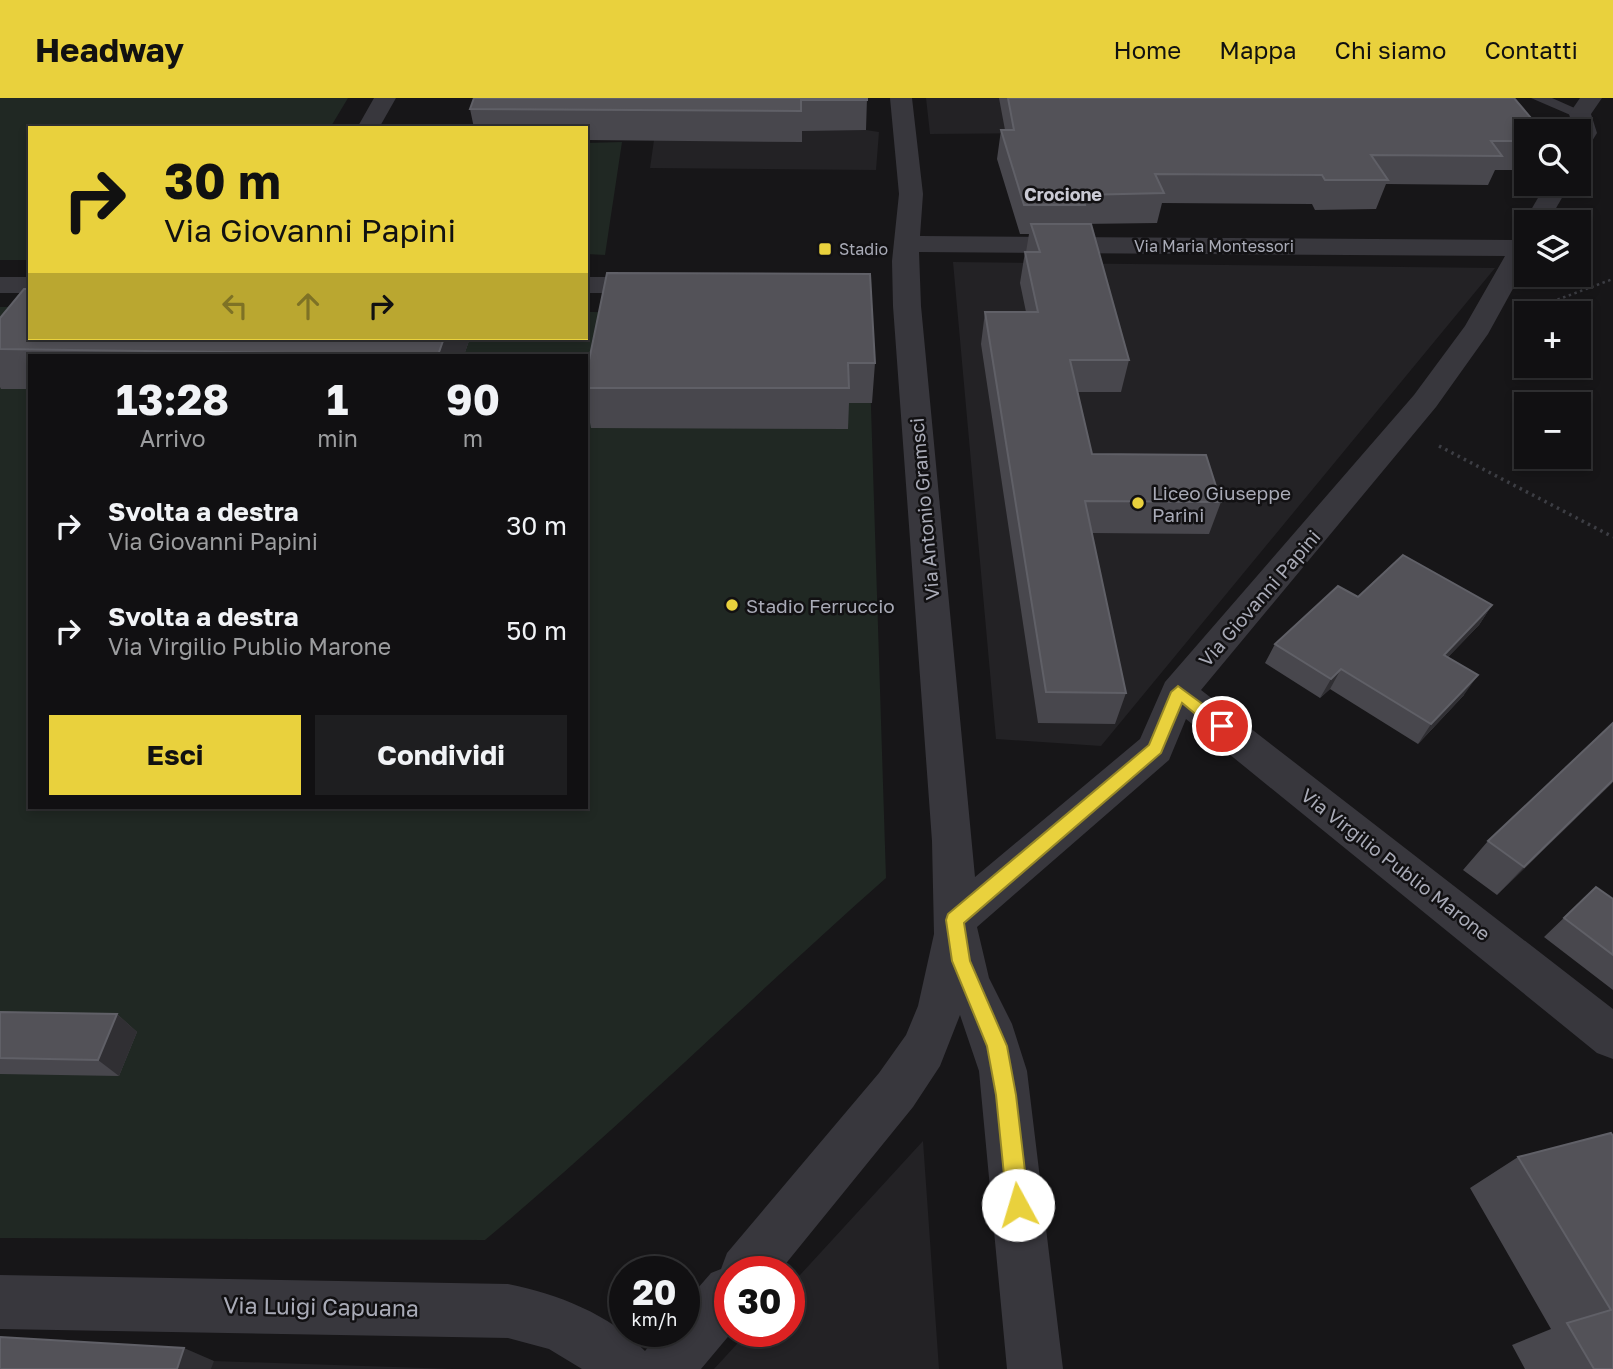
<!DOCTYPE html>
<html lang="it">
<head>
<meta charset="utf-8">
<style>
	:root { --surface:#111012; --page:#1e1e20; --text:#f1f3f6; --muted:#9c9d9f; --line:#303032; --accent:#e9d13d }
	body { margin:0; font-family:"Golos Text",sans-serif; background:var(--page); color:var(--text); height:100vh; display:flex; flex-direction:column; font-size:26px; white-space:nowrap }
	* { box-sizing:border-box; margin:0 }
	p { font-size:23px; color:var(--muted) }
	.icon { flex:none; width:38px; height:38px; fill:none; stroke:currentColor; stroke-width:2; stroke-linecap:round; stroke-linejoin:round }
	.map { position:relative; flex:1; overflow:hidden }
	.side { position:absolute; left:28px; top:256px; width:560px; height:455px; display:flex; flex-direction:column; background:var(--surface); border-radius:0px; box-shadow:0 4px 10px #0003,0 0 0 2px var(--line) }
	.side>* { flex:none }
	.hud { position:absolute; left:28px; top:28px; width:560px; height:214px; border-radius:0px; box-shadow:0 4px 10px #0003,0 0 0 2px var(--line); background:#e9d13d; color:#111; overflow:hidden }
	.tools { position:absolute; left:1514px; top:21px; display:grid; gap:14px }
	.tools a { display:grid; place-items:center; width:77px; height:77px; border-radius:0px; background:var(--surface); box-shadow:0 4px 10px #0003,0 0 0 2px var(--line); font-size:35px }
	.speed { position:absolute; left:609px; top:1158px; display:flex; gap:14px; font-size:35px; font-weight:700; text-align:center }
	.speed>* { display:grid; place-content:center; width:91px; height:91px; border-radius:50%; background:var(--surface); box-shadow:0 4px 10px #0003,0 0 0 2px var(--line); line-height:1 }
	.speed small { font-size:18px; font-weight:400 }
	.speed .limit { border:10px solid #d22; background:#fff; color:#111 }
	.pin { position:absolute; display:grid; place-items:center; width:60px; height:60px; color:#fff; margin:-30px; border:4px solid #fff; border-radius:50%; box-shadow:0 2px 7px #0007 }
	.me { position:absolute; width:77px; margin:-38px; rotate:354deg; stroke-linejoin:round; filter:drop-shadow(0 0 5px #0008) }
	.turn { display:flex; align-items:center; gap:24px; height:147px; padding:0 21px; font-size:32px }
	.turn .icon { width:91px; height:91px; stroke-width:2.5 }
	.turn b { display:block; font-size:49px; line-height:60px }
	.lanes { display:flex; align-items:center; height:66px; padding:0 21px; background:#0003; justify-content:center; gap:35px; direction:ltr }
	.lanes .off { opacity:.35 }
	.eta { display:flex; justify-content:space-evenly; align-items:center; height:119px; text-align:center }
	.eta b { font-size:42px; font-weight:700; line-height:49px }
	.action { display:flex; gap:14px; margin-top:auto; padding:14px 21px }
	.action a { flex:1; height:80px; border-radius:0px; background:var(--accent); color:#111; font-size:28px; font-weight:700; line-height:80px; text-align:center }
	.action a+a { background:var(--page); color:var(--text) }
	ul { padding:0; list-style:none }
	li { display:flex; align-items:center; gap:21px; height:105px; padding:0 21px }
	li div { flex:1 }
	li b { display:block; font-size:26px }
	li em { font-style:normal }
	header { display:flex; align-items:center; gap:42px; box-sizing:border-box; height:98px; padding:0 35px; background:var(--accent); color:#111 }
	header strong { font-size:33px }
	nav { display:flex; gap:38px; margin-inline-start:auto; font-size:24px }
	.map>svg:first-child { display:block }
	.built { fill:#232225 }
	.green { fill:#202823; fill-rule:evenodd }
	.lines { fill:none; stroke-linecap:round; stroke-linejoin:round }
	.path-far1 { stroke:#3d3e44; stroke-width:2.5; stroke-dasharray:2.5 3.5; stroke-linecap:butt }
	.path { stroke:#3d3e44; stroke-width:3.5; stroke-dasharray:2.5 4.5; stroke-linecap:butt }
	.service { fill:#38373d; fill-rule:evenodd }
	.minor { fill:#38373d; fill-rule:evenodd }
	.wall { fill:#48474d }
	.shaded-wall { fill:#302f33 }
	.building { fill:#535258; stroke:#606067; stroke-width:2 }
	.route { fill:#e9d13d; stroke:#978828; stroke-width:2 }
	.poi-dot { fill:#e9d13d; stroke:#121113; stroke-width:2.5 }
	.labels { text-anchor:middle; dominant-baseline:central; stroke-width:5; stroke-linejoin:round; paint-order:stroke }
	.far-street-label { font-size:16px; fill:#a9abb7; stroke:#121113 }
	.far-poi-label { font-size:16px; fill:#a9abb7; stroke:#121113; text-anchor:start }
	.far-neighbourhood-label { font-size:18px; font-weight:bold; fill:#cacad4; stroke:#121113 }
	.poi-label { font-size:19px; fill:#a9abb7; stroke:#121113; text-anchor:start }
	.street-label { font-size:19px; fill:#a9abb7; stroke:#121113 }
	.near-street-label { font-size:23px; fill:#a9abb7; stroke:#121113 }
</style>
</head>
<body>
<header>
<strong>Headway</strong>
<nav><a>Home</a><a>Mappa</a><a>Chi siamo</a><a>Contatti</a></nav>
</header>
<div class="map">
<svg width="1613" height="1271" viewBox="0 0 1613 1271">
	<rect width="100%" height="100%" fill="#171618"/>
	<path class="built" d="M 660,0 L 863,0 L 866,32 L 879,34 L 876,72 L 650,70 Z
		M 926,0 L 1324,0 L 1349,32 L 930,36 Z
		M 953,164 L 1495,170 L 1101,648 L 996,641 Z
		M 923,1043 L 939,1271 L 714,1271 L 748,1234 L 789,1234 L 789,1189 Z
		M 0,1250 L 214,1263 L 453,1271 L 0,1271 Z"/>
	<path class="green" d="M 0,0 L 348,0 L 330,30 L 30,30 L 30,162 L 0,162 Z
		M 622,44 L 605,157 L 586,156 L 586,45 Z
		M 0,209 L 30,209 L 30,240 L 586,240 L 586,214 L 868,215 L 886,780 C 751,899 623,1027 485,1142 L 0,1140 ZM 30,257 L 586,257 L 586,709 L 30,709 Z"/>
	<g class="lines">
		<path class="path-far1" d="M 1535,210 L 1613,181"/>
		<path class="path" d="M 1439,348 L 1613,439"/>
		<path class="service" d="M 1531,0 L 1552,0 L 1588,16 L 1580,21 L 1575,19 Z"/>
		<path class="minor" d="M 374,0 L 396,0 L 379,30 L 357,30 Z
			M 890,0 L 912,0 L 923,96 L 920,138 L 1514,142 L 1517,138 L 1526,135 L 1526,167 L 1488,236 L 1436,309 L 1201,592 L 1613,911 L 1613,961 L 1597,955 L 1186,621 L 1169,662 L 977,829 L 989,880 L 1012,926 L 1027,973 L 1063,1271 L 1007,1271 L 979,973 L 960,917 L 940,968 L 913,1009 L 779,1174 L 730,1174 L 732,1234 L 701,1271 L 582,1271 L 549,1251 L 508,1240 L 0,1231 L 0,1177 L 508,1186 C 558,1196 609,1216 645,1253 L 661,1234 L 684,1234 L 684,1206 L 711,1175 L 721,1171 L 727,1155 L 879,975 L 906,937 L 918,908 L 934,836 L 932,743 L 893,208 L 892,163 L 899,96 ZM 919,154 L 1505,158 L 1465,228 L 1414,297 L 1165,584 L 1140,641 L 975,779 L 921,208 Z
			M 1580,0 L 1602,0 L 1591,16 L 1597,35 L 1586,53 L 1578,55 L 1578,33 L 1574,33 L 1569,16 Z
			M 1546,86 L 1570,86 L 1548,124 L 1526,124 L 1526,128 L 1524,124 Z
			M 0,179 L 30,179 L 30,195 L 0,195 Z
			M 586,179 L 658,179 L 667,181 L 671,187 L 667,193 L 658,195 L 586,195 Z"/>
	</g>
	<path class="wall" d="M 867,0 L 866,32 L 802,33 L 802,44 L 586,42 L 586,30 L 474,30 L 470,11 Z
		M 999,0 L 1514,0 L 1526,33 L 1526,72 L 1495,72 L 1488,87 L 1386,86 L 1376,111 L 1315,112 L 1312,106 L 1162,105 L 1157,125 L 1081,126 L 1129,262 L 1121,294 L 1078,294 L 1092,356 L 1221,404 L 1209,436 L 1092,435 L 1126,595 L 1115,626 L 1038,625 L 981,246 L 985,214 L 1026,214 L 1020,185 L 1025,154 L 1026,154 L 1029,136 L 1020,136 L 997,61 L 1001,32 L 1005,32 Z
		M 607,175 L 875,265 L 872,305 L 849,305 L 848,331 L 591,330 L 586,304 L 586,277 Z
		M 0,220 L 30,240 L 470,240 L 464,257 L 30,257 L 30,291 L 1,291 L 0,289 Z
		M 1358,499 L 1492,507 L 1479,527 L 1448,559 L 1464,597 L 1418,646 L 1330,591 L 1320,600 L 1265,565 L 1275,546 Z
		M 1613,684 L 1497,797 L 1463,772 L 1488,743 Z
		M 1596,789 L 1613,801 L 1613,892 L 1544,839 Z
		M 0,914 L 117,916 L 137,934 L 119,978 L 0,976 Z
		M 1613,1038 L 1613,1271 L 1525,1271 L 1512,1247 L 1551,1231 L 1470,1090 L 1518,1059 Z"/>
	<path class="shaded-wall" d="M 444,240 L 470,240 L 464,257 L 438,257 Z
		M 1492,507 L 1479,527 L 1431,577 L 1444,557 Z
		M 1341,571 L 1330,591 L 1320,600 L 1331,581 Z
		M 1478,577 L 1464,597 L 1418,646 L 1431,626 Z
		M 1613,682 L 1613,684 L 1497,797 L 1524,769 Z
		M 117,916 L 137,934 L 119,978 L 98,962 Z
		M 184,1250 L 214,1263 L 211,1271 L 177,1271 Z"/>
	<path class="building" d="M 474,0 L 867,0 L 867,2 L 801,2 L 801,13 L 470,11 Z
		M 1008,0 L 1514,0 L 1542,33 L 1526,33 L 1526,43 L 1491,43 L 1502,58 L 1371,57 L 1388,82 L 1325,82 L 1322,77 L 1155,76 L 1164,95 L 1082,97 L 1085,107 L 1024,107 L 1001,32 L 1014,32 Z
		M 1031,126 L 1091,126 L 1129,262 L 1070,262 L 1092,356 L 1206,357 L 1221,404 L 1085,403 L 1126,595 L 1046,594 L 985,214 L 1038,214 L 1025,154 L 1040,154 Z
		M 607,175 L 870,176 L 875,265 L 848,265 L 849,290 L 586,290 L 586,277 Z
		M 24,191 L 30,191 L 30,240 L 444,240 L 438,257 L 0,251 L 0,220 Z
		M 1403,457 L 1492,507 L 1444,557 L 1478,577 L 1431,626 L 1341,571 L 1331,581 L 1275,546 L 1338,488 L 1358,499 Z
		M 1613,625 L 1613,682 L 1524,769 L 1488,743 Z
		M 1596,789 L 1613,801 L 1613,857 L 1564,820 Z
		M 0,914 L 117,916 L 98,962 L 0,960 Z
		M 1611,1035 L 1613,1038 L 1613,1271 L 1594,1271 L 1567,1225 L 1611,1212 L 1518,1059 Z
		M 0,1239 L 184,1250 L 177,1271 L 0,1271 Z"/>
	<path class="route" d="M 1178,588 L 1227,624 L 1227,633 L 1216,633 L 1182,605 L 1161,655 L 964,825 L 970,863 L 1007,948 L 1016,997 L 1029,1107 L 1025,1114 L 1018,1117 L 1011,1114 L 1007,1107 L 996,997 L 987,948 L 952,863 L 946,822 L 948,816 L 1149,647 L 1171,594 Z"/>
	<g class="poi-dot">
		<rect x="818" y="144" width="14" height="14" rx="3.5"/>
		<circle cx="1138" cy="405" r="7"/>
		<circle cx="732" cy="507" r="7"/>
	</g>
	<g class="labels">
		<g class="far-street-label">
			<text x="1214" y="148">Via Maria Montessori</text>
		</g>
		<g class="far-poi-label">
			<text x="839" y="151">Stadio</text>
		</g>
		<g class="far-neighbourhood-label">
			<text x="1063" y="96">Crocione</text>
		</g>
		<g class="poi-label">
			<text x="1152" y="394">Liceo Giuseppe<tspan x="1152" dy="22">Parini</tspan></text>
			<text x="746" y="507">Stadio Ferruccio</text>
		</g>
		<g class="street-label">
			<text transform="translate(924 411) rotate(-95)">Via Antonio Gramsci</text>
			<text transform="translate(1259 500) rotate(-49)">Via Giovanni Papini</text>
			<text transform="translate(1396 766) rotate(38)">Via Virgilio Publio Marone</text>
		</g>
		<g class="near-street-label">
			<text transform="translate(321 1208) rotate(1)">Via Luigi Capuana</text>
		</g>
	</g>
</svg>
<div class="tools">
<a><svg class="icon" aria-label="search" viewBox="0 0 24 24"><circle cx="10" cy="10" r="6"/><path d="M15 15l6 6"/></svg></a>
<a><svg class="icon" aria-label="layers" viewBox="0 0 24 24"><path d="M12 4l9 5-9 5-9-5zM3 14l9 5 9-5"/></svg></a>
<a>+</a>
<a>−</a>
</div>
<div class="speed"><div>20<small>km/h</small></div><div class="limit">30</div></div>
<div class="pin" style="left:1222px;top:628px;background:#d93025"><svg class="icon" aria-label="arrive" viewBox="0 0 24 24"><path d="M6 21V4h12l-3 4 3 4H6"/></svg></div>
<svg class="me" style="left:1018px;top:1107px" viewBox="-20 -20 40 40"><circle r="19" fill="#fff"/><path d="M0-13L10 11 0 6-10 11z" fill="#e9d13d"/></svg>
<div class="hud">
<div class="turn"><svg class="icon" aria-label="right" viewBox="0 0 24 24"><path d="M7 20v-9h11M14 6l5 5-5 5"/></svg><div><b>30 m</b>Via Giovanni Papini</div></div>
<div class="lanes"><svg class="icon off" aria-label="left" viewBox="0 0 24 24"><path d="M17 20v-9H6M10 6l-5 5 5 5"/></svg><svg class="icon off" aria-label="ahead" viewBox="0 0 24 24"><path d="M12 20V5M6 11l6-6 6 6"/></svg><svg class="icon" aria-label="right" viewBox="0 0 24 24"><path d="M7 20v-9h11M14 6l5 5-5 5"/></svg></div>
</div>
<section class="side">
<div class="eta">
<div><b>13:28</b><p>Arrivo</p></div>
<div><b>1</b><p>min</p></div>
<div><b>90</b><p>m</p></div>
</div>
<ul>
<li><svg class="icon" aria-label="right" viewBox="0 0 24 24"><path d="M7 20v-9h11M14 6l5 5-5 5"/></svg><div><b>Svolta a destra</b><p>Via Giovanni Papini</p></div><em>30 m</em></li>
<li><svg class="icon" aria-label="right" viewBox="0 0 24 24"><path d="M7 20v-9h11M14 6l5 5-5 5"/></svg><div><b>Svolta a destra</b><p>Via Virgilio Publio Marone</p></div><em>50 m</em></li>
</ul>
<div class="action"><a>Esci</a><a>Condividi</a></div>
</section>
</div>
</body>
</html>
